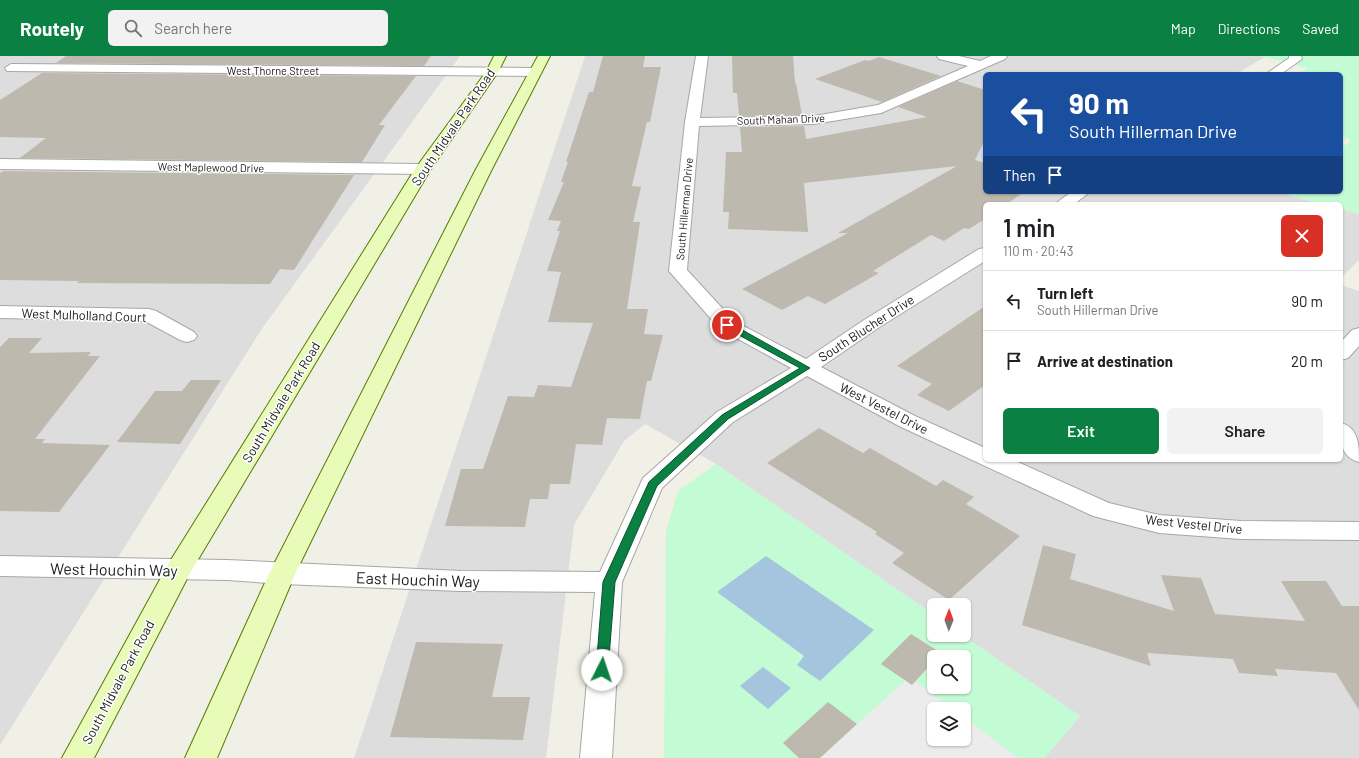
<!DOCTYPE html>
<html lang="en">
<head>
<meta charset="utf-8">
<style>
	:root { --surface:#fff; --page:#f2f2f2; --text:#202124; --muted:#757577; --line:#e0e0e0; --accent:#0b8043 }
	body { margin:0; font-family:Barlow,sans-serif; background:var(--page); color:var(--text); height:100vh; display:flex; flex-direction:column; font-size:15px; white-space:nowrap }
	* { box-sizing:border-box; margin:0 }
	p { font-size:13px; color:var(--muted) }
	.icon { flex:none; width:22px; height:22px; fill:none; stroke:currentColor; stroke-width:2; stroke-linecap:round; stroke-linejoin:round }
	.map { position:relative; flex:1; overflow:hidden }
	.panel { position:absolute; left:983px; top:146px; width:360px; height:260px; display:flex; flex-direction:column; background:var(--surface); border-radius:6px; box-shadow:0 1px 3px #0004 }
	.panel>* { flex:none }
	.hud { position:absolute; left:983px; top:16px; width:360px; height:122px; border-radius:6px; box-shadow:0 1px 3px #0004; background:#1a4fa0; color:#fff; overflow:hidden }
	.needle { width:26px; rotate:1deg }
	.buttons { position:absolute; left:927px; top:542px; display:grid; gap:8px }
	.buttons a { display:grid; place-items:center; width:44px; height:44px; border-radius:6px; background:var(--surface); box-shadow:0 1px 3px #0004; font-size:20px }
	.pin { position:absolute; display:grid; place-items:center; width:34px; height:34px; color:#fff; margin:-17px; border:2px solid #fff; border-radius:50%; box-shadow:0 1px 4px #0007 }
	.me { position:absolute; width:44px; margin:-22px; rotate:4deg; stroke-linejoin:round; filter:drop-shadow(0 0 3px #0008) }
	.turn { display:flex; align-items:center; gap:14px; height:84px; padding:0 20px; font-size:18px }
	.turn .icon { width:52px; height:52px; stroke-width:2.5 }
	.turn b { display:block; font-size:28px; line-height:34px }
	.then { display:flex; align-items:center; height:38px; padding:0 20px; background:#0003; gap:8px; font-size:15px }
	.round { display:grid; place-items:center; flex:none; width:42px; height:42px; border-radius:6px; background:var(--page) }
	.summary { display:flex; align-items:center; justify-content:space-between; height:68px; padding:0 20px }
	h1 { font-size:24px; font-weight:600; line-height:30px }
	.action { display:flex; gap:8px; margin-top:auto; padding:8px 20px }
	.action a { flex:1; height:46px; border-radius:6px; background:var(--accent); color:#fff; font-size:16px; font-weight:600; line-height:46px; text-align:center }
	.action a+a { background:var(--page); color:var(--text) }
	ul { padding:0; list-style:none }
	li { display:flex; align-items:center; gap:12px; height:60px; padding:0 20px; border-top:1px solid var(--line) }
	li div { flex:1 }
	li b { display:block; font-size:15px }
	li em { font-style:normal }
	header { display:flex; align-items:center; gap:24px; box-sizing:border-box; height:56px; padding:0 20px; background:var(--accent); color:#fff }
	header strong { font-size:19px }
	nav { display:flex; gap:22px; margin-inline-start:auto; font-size:14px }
	.search { width:280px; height:36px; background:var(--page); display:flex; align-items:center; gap:10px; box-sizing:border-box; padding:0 14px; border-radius:6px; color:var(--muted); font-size:15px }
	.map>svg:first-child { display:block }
	.residential { fill:#dedddd }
	.park { fill:#c3fbd4; fill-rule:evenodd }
	.parking { fill:#ececec }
	.water { fill:#a5c5df }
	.building { fill:#beb9af }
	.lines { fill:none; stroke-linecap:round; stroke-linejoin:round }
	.street-casing { stroke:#a7a7a7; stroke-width:2 }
	.secondary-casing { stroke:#537c02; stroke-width:2 }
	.street { fill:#fff; fill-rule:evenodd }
	.secondary { fill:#e9fbb9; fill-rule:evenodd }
	.route { fill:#0b8043; stroke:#07532c }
	.labels { text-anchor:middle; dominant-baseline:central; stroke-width:3; stroke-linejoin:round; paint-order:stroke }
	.far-street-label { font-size:11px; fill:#202020; stroke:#fff }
	.street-label { font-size:13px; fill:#202020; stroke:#fff }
	.near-street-label { font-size:16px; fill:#202020; stroke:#fff }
</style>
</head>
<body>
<header>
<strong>Routely</strong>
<div class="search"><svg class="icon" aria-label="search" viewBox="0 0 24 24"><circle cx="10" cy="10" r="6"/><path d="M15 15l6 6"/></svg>Search here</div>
<nav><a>Map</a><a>Directions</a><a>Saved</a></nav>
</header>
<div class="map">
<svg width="1359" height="702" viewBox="0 0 1359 702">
	<rect width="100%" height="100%" fill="#f1f0e6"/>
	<path class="residential" d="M 0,0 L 460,0 L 261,274 L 0,689 Z
		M 585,0 L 1260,0 L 1265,1 L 1236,18 L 985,18 L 985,136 L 1286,136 L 1285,138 L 1322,148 L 985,148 L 985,404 L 1341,404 L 1341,229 L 1359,235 L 1359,702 L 1044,702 L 1080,660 L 962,579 L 964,579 L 964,549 L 934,549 L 934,559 L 716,408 L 645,368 L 624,385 L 574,469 L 546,702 L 354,702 Z
		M 1341,153 L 1359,158 L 1359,204 L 1341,222 Z"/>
	<path class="park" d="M 1260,0 L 1359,0 L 1359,158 L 1341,153 L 1341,148 L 1322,148 L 1284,138 L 1286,136 L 1341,136 L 1341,93 L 1351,84 L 1341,81 L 1341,18 L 1299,18 L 1307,12 Z
		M 716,408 L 934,559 L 934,579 L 962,579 L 1080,660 L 1045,702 L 664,702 L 666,475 L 678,435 ZM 934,601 L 964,601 L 964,631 L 934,631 ZM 934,653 L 964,653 L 964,683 L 934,683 Z"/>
	<path class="parking" d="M 909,621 L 953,653 L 934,653 L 934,683 L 964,683 L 964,661 L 1018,702 L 820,702 Z"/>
	<path class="water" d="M 766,500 L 874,574 L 820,625 L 797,609 L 804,600 L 717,536 Z
		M 763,611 L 791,632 L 768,653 L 740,630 Z"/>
	<path class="building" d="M 66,0 L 431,0 L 424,10 L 56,7 Z
		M 603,0 L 645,0 L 643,11 L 661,11 L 650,66 L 647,66 L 632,130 L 641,131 L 633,166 L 640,166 L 627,253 L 648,253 L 644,278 L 663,279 L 651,325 L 647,325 L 640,363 L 607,362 L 602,389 L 576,388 L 570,428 L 550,428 L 548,443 L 530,443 L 525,471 L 445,470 L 461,413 L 483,413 L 508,340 L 534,341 L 538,329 L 571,331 L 593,267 L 548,266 L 561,216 L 547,215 L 560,175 L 557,175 L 561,165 L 548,164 L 564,126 L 561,126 L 568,106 L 566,106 L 589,36 L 593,36 Z
		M 732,0 L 793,0 L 795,27 L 796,27 L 802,59 L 739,60 L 737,37 L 733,37 Z
		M 879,1 L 941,20 L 882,46 L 815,23 L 865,4 L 869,5 Z
		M 42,17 L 416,20 L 379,69 L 385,69 L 362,106 L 20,102 L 46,82 L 0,81 L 0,44 Z
		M 957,25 L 985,34 L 985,83 L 975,104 L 985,107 L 985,136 L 1024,136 L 1007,148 L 985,148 L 985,163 L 969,173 L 964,172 L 944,185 L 931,179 L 873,215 L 879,217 L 825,248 L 808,240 L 782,254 L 742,233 L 848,177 L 838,177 L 957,110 L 804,127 L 808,176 L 728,173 L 729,156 L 723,156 L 726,96 L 742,96 L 740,71 L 804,70 L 806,83 L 927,61 L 898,51 Z
		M 3,115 L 354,119 L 294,214 L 280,213 L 270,228 L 77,227 L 79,225 L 0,224 L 0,117 Z
		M 985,250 L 985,329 L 949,355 L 917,339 L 932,328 L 897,310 Z
		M 9,282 L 42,282 L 29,297 L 91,296 L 88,300 L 100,300 L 35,383 L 45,383 L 42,387 L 110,389 L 59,456 L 0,455 L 0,291 Z
		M 191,324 L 221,324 L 180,388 L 117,386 L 155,335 L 182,335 Z
		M 819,372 L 863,397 L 870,392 L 936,430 L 943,424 L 974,441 L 966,448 L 1020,480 L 949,544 L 892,507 L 904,497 L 875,478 L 877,476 L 767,407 Z
		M 1043,489 L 1076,498 L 1070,523 L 1174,555 L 1161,519 L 1201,522 L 1215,558 L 1305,565 L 1281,525 L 1326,525 L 1342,550 L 1359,550 L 1359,654 L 1336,617 L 1275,613 L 1278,620 L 1239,617 L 1233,603 L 1147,597 L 1151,610 L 1022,569 Z
		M 911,578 L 941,597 L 938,601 L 934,601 L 934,605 L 912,629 L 881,608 Z
		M 416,586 L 503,588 L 492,641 L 530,641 L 523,684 L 390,681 Z
		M 828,646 L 857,668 L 820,702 L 799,702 L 783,687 Z"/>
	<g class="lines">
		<g class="street-casing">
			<path id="street" d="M 696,0 L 708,0 L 700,62 L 814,60 L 878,49 L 968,10 L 939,3 L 937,0 L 959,0 L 980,5 L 991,0 L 1007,0 L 1005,3 L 881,57 L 814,68 L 699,70 L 687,214 L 734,265 L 806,303 L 864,264 L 979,193 L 985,192 L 985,205 L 878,272 L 821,311 L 915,360 L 985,392 L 985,404 L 1013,404 L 1109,447 L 1159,459 L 1241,465 L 1359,466 L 1359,484 L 1241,483 L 1159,477 L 1093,460 L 899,370 L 807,320 L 733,366 L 662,432 L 622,526 L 612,702 L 580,702 L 595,536 L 461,535 L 282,528 L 227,524 L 0,520 L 0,500 L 227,504 L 461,515 L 600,516 L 643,422 L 717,356 L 791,312 L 720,273 L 669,215 L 685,66 Z
				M 1289,0 L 1301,0 L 1302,3 L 1281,18 L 1266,18 L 1289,2 Z
				M 11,8 L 536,12 L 542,16 L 536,20 L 7,15 L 5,12 Z
				M 0,103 L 423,108 L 428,110 L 431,113 L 428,116 L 423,118 L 0,113 Z
				M 1071,136 L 1090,136 L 1074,148 L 1055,148 Z
				M 0,250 L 149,253 L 156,255 L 194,276 L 197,280 L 194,284 L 187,286 L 180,284 L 145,265 L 0,262 Z
				M 1359,272 L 1359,290 L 1348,302 L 1341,304 L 1341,286 L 1352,274 Z
				M 1341,367 C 1359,372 1359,389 1359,406 C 1339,400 1341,384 1341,367 Z"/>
		</g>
		<g class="secondary-casing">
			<path id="secondary" d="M 494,0 L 506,0 L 498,16 L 431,113 L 190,517 L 94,702 L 62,702 L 169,507 L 415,113 L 486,16 Z
				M 538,0 L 550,0 L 491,115 L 295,518 L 217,702 L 185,702 L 269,518 L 475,115 Z"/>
		</g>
		<use href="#street" class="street"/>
		<use href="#secondary" class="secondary"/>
	</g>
	<path class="route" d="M 724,267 L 730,267 L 810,312 L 728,363 L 657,430 L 615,526 L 608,614 L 607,618 L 602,619 L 598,618 L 596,614 L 603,526 L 649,426 L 722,359 L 800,312 L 724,271 Z"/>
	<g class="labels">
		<g class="far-street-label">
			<text x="273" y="14">West Thorne Street</text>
			<text transform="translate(781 63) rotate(-2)">South Mahan Drive</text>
			<text transform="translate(211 111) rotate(1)">West Maplewood Drive</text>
			<text transform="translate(684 153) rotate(-85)">South Hillerman Drive</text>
		</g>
		<g class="street-label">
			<text transform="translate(453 71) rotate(-56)">South Midvale Park Road</text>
			<text transform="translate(84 259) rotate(2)">West Mulholland Court</text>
			<text transform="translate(866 272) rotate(-33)">South Blucher Drive</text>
			<text transform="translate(281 346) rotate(-59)">South Midvale Park Road</text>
			<text transform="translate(884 352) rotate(27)">West Vestel Drive</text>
			<text transform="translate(1194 468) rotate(6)">West Vestel Drive</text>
			<text transform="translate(118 626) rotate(-62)">South Midvale Park Road</text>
		</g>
		<g class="near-street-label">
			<text transform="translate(114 513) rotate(1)">West Houchin Way</text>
			<text transform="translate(418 523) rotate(2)">East Houchin Way</text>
		</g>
	</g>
</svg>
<div class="buttons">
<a><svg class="needle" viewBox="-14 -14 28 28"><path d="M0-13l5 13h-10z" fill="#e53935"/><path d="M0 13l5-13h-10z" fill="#757577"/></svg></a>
<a><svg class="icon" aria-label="search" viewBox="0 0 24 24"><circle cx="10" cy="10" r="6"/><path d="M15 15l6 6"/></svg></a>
<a><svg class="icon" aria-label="layers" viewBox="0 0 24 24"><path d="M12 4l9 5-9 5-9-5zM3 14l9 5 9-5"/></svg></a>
</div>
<div class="pin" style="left:727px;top:269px;background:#d93025"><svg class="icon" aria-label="arrive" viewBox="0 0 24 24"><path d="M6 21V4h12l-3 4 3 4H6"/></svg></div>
<svg class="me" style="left:602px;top:614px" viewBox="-20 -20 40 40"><circle r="19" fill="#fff"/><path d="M0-13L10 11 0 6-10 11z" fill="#0b8043"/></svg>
<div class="hud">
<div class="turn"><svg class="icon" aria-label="left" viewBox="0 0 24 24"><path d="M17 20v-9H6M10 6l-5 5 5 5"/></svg><div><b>90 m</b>South Hillerman Drive</div></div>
<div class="then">Then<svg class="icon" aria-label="arrive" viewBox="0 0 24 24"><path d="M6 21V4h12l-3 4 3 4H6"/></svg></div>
</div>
<section class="panel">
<div class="summary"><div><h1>1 min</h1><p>110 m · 20:43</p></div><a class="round" style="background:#d93025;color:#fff"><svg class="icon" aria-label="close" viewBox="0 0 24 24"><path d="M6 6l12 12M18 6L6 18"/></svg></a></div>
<ul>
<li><svg class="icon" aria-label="left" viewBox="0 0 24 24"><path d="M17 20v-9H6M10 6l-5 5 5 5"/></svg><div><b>Turn left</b><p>South Hillerman Drive</p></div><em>90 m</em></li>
<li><svg class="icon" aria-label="arrive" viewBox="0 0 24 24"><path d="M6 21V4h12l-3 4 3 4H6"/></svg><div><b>Arrive at destination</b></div><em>20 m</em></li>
</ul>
<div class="action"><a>Exit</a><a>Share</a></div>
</section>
</div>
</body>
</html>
